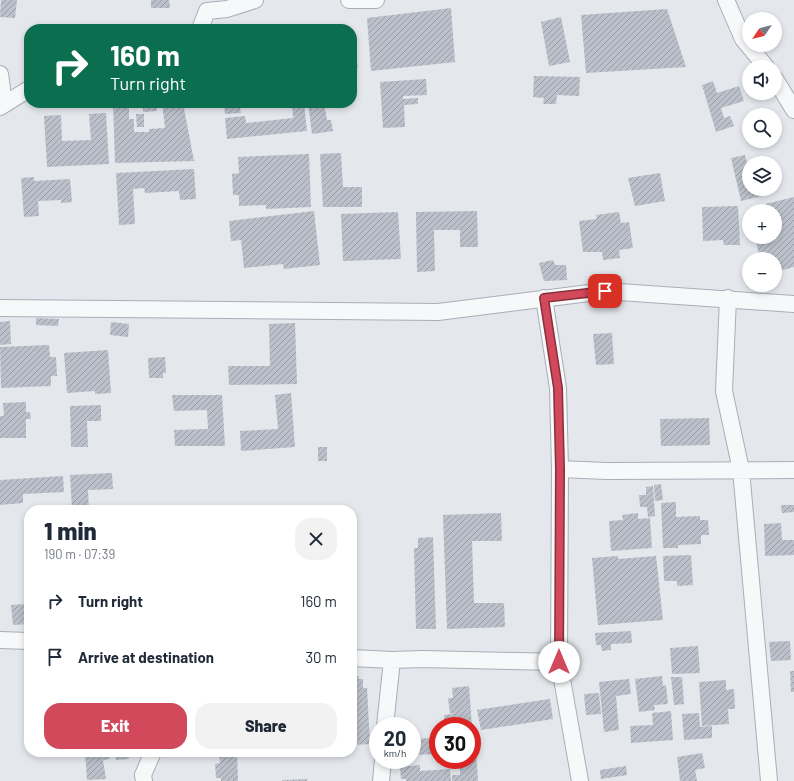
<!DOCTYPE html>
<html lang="en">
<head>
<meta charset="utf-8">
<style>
	:root { --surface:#fff; --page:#f2f2f3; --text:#1f2937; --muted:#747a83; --accent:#d1495b }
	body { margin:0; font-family:Barlow,sans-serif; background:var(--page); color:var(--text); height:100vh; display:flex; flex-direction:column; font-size:15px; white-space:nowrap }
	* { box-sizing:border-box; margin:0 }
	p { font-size:13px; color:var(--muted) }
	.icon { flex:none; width:22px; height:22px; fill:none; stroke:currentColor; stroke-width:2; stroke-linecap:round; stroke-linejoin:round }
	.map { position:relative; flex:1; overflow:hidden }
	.sheet { position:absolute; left:24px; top:505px; width:333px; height:252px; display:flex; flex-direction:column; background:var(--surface); border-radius:16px; box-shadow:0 2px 6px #0003 }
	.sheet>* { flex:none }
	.banner { position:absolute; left:24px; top:24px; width:333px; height:84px; border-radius:16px; box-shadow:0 2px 6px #0003; background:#0b6e4f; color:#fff; overflow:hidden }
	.needle { width:26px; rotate:235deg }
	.fabs { position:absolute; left:742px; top:12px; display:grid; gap:8px }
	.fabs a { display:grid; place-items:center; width:40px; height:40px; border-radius:50%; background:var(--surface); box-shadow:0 2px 6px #0003; font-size:20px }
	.speed { position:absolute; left:369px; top:717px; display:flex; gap:8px; font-size:20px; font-weight:700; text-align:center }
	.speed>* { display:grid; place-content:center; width:52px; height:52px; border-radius:50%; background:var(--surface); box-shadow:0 2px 6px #0003; line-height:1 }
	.speed small { font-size:10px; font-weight:400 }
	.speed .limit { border:6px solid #d22; background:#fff; color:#111 }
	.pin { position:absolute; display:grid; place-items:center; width:34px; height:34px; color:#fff; margin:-17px; border-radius:8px; box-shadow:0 2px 6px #0006 }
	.me { position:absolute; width:44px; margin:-22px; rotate:0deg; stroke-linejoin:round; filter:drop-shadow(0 0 3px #0008) }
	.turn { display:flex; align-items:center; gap:14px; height:84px; padding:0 20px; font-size:18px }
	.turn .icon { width:52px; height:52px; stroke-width:2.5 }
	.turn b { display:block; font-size:28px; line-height:34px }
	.round { display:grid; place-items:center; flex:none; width:42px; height:42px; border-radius:16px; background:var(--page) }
	.head { display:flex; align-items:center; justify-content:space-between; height:68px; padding:0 20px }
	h1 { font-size:24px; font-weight:800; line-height:30px }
	.action { display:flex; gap:8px; margin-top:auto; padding:8px 20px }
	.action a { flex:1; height:46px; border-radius:16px; background:var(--accent); color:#fff; font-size:16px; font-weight:800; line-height:46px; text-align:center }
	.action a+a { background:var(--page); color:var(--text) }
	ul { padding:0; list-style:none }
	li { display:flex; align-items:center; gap:12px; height:56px; padding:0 20px }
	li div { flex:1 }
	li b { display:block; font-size:15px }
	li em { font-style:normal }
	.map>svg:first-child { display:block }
	.building { fill:url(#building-hatch) }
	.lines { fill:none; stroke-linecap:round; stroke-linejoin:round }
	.minor-casing { stroke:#a9aeb7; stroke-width:18 }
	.minor { stroke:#f7f8fa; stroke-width:16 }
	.route-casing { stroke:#882f3b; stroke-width:10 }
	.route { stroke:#d1495b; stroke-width:7 }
</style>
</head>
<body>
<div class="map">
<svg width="794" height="781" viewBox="0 0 794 781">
	<defs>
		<pattern id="building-hatch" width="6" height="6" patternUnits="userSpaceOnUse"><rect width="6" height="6" fill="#bbc0ca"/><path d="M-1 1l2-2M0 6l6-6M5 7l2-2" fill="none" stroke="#989da6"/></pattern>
	</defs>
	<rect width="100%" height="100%" fill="#e4e7ec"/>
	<path class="building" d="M 1,0 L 17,0 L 15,18 L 0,17 Z
		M 151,0 L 169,0 L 170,8 L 151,8 Z
		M 451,8 L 455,62 L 371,71 L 367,18 Z
		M 667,9 L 686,67 L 586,73 L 581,15 Z
		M 561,17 L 570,62 L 549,66 L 541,22 Z
		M 352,30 L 358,68 L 352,69 Z
		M 534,76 L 580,77 L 579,96 L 557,95 L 556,104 L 543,104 L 544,98 L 533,97 Z
		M 426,79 L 427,95 L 403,96 L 403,99 L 418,98 L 418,104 L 404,105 L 405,127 L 383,128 L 380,82 Z
		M 713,81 L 717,93 L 739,86 L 744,101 L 721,108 L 724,118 L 730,116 L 734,126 L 716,132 L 702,85 Z
		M 113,103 L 129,103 L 129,119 L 134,119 L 134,132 L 149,132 L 149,129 L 165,128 L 162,103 L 183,103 L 194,161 L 115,163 Z
		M 143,103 L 157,103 L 157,111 L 143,112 Z
		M 224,103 L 255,103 L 255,104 L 240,107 L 241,113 L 225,114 Z
		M 292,103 L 304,103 L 307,131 L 227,139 L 225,118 L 245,116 L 246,123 L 293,118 Z
		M 308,103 L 324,103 L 327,120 L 331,120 L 333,131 L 312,134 Z
		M 106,113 L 109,164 L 47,167 L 44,116 L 61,115 L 62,141 L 91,140 L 89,114 Z
		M 136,114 L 144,114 L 144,127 L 137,127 Z
		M 341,153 L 343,187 L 362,187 L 362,207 L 323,207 L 320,154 Z
		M 309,154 L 311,207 L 266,209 L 266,205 L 239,206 L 239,195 L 233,195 L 232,174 L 239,173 L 238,157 Z
		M 745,155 L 749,171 L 749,189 L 768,189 L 770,194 L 741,201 L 731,158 Z
		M 194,169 L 196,199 L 180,200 L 179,191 L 145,193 L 144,188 L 133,189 L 135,224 L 119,225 L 116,173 Z
		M 660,173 L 665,201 L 635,206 L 628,178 Z
		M 34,177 L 34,181 L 70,179 L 72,202 L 61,203 L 61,200 L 38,201 L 39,216 L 24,217 L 21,178 Z
		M 794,197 L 794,267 L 775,272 L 775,259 L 760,259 L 755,237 L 775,237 L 775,211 L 750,211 L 749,208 Z
		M 738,206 L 740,245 L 724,245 L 723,240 L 703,241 L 702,207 Z
		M 314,211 L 320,265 L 284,269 L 283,264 L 244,268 L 241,240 L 231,241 L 229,221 Z
		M 477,211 L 478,247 L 460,247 L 460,230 L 434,230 L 435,271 L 417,272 L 416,212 Z
		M 398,212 L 401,259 L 343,261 L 341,214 Z
		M 619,212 L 621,223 L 629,222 L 633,248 L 619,250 L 620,258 L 603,260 L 602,252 L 583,252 L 579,221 L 597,219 L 596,215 Z
		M 553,260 L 555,265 L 566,265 L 567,280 L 544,281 L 539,263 Z
		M 36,318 L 59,319 L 58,326 L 36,325 Z
		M 10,321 L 11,344 L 0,345 L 0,322 Z
		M 111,322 L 129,324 L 128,337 L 110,335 Z
		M 295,323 L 297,384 L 229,385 L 228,366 L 270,366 L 269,324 Z
		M 612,333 L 614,364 L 596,365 L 593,334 Z
		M 49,345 L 50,357 L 56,357 L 57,376 L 51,376 L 51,386 L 1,388 L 0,347 Z
		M 108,350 L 111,393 L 95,394 L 95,391 L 67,393 L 64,353 Z
		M 165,357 L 166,373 L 163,373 L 163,378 L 149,378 L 148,358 Z
		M 291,393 L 295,447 L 241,451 L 240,431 L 278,429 L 275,395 Z
		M 172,395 L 222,395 L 225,446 L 175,446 L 174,430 L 208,429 L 207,410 L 174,411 Z
		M 26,402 L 26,412 L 30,412 L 31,419 L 26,419 L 26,438 L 0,438 L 0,416 L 4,416 L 3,403 Z
		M 101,405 L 101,421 L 87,421 L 88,447 L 71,447 L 70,406 Z
		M 709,418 L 710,445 L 661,446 L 660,419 Z
		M 318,447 L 327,447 L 327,461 L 318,461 Z
		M 112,473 L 113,489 L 88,490 L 89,510 L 72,510 L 70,475 Z
		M 63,476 L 64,492 L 23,494 L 23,503 L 0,505 L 0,480 Z
		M 661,484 L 663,500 L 655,501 L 654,485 Z
		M 653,486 L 655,516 L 648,517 L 647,507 L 640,507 L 639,495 L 646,495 L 646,487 Z
		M 676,502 L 676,517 L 700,516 L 700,520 L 708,520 L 709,535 L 701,535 L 701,544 L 678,545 L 678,548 L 663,548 L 661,503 Z
		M 781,505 L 794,505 L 794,512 L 782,513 Z
		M 501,513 L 502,541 L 472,541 L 474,603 L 504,603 L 505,627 L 447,629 L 443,515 Z
		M 638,513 L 638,519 L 650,518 L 652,548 L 611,551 L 609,521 L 623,520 L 622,515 Z
		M 781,523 L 782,540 L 794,540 L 794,555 L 765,556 L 764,524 Z
		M 352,534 L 356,534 L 356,542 L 352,542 Z
		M 433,537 L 436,629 L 416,629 L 414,548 L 418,548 L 418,538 Z
		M 691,555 L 693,585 L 677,586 L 677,581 L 664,581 L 663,556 Z
		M 618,556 L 618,559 L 656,556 L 663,620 L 598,625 L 592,558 Z
		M 26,604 L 26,608 L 29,608 L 29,624 L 13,625 L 11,605 Z
		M 631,631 L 632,643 L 611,644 L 611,650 L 602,651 L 601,645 L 596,645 L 595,633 Z
		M 790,641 L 791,660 L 771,661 L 769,642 Z
		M 698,646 L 700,673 L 672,674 L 670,648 Z
		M 25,653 L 29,653 L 29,669 L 24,669 Z
		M 790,671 L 794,671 L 794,692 L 791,692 Z
		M 359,676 L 359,679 L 363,679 L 363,688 L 367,688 L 370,744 L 352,745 L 352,677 Z
		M 662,676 L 663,686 L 666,685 L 668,704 L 654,705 L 655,710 L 639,712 L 635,679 Z
		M 671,677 L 682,677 L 684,704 L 674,705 Z
		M 629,679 L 631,694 L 616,696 L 619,730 L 604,732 L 599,682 Z
		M 726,680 L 726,690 L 734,689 L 735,709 L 728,709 L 729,724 L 702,726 L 699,682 Z
		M 469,686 L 472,726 L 445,726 L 444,715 L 454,714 L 450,713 L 448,698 L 453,698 L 452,688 Z
		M 599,693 L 601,714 L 586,715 L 584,694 Z
		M 550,699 L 553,719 L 481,730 L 477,710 Z
		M 671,711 L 673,740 L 631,743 L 630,726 L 653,725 L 652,713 Z
		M 699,713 L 700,727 L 712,726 L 712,738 L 684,740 L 682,714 Z
		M 472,736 L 475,736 L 478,781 L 452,781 L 452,775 L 460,775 L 460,760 L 472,760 Z
		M 438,738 L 438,754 L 412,755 L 412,739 Z
		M 85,752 L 110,752 L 110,759 L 103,760 L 106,779 L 87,780 Z
		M 115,752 L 128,752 L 129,759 L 116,760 Z
		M 219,752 L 237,752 L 238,781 L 221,781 L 221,778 L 216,778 L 215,764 L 220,763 Z
		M 702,753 L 705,768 L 695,770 L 697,781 L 680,781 L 677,757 Z
		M 420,765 L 420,771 L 450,769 L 451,781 L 406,781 L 406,779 L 401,779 L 400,767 Z
		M 626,766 L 627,775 L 601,779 L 600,770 Z
		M 307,779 L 307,781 L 282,781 L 282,780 Z"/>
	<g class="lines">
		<g class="minor-casing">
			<path id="minor" d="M 349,0 L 376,0
				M 726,0 L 743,39 L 766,67
				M 200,29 L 207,11 L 227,9 L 255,0
				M 0,74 L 4,104
				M 775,79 L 794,110
				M 0,107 L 29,89
				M 544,298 L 558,388 L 560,469 L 559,662 L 580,781
				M 728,298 L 724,391 L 741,470 L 769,781
				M 0,308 L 438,312 L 605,291 L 794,304
				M 560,469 L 607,471 L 794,470
				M 0,640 L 29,641
				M 352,658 L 392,660 L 423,659 L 559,662
				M 385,726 L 392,660
				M 144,781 L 143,775 L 153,752
				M 381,781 L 383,760"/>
		</g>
		<use href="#minor" class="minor"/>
	</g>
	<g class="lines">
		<g class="route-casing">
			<path id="route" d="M 559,662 L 560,469 L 558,388 L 544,298 L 605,291"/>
		</g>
		<use href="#route" class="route"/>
	</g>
</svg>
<div class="fabs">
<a><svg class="needle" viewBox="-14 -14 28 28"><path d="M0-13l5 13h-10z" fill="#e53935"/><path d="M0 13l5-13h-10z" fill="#747a83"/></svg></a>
<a><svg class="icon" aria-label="sound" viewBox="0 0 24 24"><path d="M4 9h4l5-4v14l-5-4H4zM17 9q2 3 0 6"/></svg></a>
<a><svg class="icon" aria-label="search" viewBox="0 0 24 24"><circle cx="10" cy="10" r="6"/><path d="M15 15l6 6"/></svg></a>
<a><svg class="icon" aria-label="layers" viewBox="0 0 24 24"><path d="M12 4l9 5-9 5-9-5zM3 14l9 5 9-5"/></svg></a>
<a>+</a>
<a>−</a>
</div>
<div class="speed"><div>20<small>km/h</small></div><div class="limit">30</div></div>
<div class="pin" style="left:605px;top:291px;background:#d93025"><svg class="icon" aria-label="arrive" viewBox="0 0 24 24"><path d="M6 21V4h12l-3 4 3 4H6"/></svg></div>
<svg class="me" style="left:559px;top:662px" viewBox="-20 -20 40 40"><circle r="19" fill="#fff"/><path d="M0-13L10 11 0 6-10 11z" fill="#d1495b"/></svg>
<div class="banner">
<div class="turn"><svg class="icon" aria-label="right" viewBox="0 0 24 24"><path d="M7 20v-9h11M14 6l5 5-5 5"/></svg><div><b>160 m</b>Turn right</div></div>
</div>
<section class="sheet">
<div class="head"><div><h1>1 min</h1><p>190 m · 07:39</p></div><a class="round"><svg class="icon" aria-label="close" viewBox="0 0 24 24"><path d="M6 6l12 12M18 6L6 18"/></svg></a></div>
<ul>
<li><svg class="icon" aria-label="right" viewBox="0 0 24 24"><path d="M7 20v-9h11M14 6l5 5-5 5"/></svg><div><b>Turn right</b></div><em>160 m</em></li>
<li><svg class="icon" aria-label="arrive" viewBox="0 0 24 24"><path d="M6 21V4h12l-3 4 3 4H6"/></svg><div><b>Arrive at destination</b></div><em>30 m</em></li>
</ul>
<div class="action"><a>Exit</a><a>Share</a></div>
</section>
</div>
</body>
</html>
